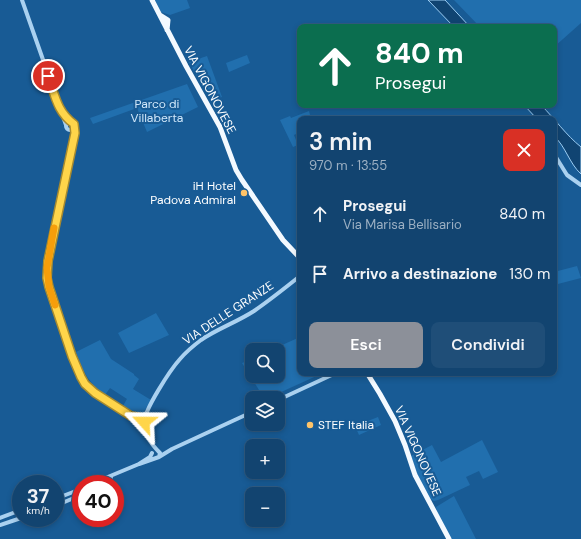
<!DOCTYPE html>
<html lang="it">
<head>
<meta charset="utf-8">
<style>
	:root { --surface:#124470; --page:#1f4e78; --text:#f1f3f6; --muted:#9cb0c3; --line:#315c83; --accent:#8c9099 }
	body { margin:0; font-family:"DM Sans",sans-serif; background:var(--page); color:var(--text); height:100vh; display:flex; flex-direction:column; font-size:15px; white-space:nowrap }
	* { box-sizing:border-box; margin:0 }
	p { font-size:13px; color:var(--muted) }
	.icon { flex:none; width:22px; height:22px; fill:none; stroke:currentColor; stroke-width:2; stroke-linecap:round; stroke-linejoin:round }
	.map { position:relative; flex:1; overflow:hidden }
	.sheet { position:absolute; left:297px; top:116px; width:260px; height:260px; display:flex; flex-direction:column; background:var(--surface); border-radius:8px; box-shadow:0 2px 6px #0003,0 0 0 1px var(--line) }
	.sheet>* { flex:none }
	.top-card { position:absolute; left:297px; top:24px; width:260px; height:84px; border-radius:8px; box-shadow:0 2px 6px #0003,0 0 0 1px var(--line); background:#0b6e4f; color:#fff; overflow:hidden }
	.buttons { position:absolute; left:245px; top:343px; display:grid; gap:8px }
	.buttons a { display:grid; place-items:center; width:40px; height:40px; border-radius:8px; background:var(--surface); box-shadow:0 2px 6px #0003,0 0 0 1px var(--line); font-size:20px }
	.speed { position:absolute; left:12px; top:475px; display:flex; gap:8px; font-size:20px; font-weight:700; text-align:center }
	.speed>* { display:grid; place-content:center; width:52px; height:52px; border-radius:50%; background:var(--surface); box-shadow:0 2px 6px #0003,0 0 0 1px var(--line); line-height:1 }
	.speed small { font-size:10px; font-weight:400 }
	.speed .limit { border:6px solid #d22; background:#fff; color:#111 }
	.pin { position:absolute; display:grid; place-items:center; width:34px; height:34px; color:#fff; margin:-17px; border:2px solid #fff; border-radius:50%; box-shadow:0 1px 4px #0007 }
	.me { position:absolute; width:44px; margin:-22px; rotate:294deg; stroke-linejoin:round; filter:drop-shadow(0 0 3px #0008) }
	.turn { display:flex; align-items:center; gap:14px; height:84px; padding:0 12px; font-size:18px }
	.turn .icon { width:52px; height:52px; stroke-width:2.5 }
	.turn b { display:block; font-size:28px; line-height:34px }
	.round { display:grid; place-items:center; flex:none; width:42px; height:42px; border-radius:8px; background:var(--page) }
	.headline { display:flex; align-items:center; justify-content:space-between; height:68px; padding:0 12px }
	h1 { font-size:24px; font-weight:600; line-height:30px }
	.primary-button { display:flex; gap:8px; margin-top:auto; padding:8px 12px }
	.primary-button a { flex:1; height:46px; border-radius:8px; background:var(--accent); color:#fff; font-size:16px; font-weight:600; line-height:46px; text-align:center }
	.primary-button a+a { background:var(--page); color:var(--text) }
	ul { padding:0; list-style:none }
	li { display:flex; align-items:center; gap:12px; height:60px; padding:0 12px }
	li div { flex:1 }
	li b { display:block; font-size:15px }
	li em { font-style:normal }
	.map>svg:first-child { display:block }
	.green { fill:#216fae }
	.water { fill:#104472; stroke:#9ccdf3 }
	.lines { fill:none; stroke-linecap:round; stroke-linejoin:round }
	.minor { stroke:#aad1f0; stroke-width:4 }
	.major { stroke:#f3f9ff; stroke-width:5 }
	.route-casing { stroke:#a68a30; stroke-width:10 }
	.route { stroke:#ffd54a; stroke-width:7 }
	.slow { stroke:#f59e0b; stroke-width:7 }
	.poi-dot { fill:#ffc469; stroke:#185b95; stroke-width:1.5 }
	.labels { text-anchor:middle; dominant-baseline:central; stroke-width:4; stroke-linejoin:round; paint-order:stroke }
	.street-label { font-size:12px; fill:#fff; stroke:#185b95 }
	.park-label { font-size:12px; fill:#d1e8fb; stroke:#185b95 }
	.poi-label { font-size:12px; fill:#fff; stroke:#185b95; text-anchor:end }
</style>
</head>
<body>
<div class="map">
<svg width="581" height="539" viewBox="0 0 581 539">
	<rect width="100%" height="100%" fill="#185b95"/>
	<path class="green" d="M 155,0 L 187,0 L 190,8 L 170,15 L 161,12 Z
		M 454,0 L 581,0 L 581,23 L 554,47 L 554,27 L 480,27 Z
		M 247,55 L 250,63 L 229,72 L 226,63 Z
		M 207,56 L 222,97 L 213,100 L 210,100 L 189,62 Z
		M 187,84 L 198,107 L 147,132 L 137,108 L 93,124 L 90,118 Z
		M 309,111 L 311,119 L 300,119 L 300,132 L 294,135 L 298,145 L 293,147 L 280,120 L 290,116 L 291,118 Z
		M 577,266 L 581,278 L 554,285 L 554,272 Z
		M 156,313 L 169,335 L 129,353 L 118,333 Z
		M 300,337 L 300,373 L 323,373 L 268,398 L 264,398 L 242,363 L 252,359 L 252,376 L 278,376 L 278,350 L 271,350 Z
		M 100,340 L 111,359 L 134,374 L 134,375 L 139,379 L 133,389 L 151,400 L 142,415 L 137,415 L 123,406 L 128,397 L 127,399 L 110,388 L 105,395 C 89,384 82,370 76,352 Z
		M 378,417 L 381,425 L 359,435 L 355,426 Z
		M 482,440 L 498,472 L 483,479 L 479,471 L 466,477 L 470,485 L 438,500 L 434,501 C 423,496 415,468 411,456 L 432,445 L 441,462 Z
		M 454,496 L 476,539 L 450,539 L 437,512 L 436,507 Z"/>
	<path class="water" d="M 428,0 L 445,0 L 470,27 L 454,27 Z
		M 524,105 L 541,105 C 555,119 566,135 581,147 L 581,174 C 569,163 566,147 554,136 L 554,119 L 537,119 Z"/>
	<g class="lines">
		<path class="minor" d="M 22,0 L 66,125
			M66 126a4 4 0 1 1 8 0a4 4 0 1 1-8 0Z
			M 74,128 L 74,137 L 47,261 L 47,278 L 49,287 L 81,377 L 93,391 L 131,416 L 137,423
			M 554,154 L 567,175 L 581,185
			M 278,400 L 336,373
			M 144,431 L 137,423 L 137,420 L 146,413
			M 159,457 L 172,449 L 252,412
			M 139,464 L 150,457 L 152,453
			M 91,484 L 139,464 L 159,457 L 160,453 C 153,446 144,435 144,424 C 143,411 171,369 180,359 C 186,352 193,346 201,340 C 217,329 237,322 254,311 C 270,300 285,288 300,276
			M 100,484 L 111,478
			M 55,499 L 81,489
			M 55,506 L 81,495
			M 0,518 L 21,510
			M 0,525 L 21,518"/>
		<path class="major" d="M 152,0 L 186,66 L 220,127 L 236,170 L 242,180 L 283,240 L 300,258
			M 160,15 L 168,20 L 167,30
			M 367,373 L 380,394 L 395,421 L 405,445 L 415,475 L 449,539"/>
	</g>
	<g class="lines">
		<g class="route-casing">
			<path id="route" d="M 48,76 C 55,95 57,112 74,124 L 75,133 L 48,261 L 47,278 L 49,287 L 72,356 L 81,377 L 85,384 L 95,393 L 131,416 L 142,418 L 144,422"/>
		</g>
		<use href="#route" class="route"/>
		<path class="slow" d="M 54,228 L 47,268 L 49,287 L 55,305"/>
	</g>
	<g class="poi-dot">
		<circle cx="244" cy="193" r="4"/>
		<circle cx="310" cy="425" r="4"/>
	</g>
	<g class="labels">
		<g class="street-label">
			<text transform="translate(210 90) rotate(62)">VIA VIGONOVESE</text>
			<text transform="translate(228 313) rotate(-33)">VIA DELLE GRANZE</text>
			<text transform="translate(418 451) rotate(66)">VIA VIGONOVESE</text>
		</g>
		<g class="park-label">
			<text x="157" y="104">Parco di<tspan x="157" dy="14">Villaberta</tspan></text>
		</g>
		<g class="poi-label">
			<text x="236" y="186">iH Hotel<tspan x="236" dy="14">Padova Admiral</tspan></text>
			<text x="318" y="425" text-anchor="start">STEF Italia</text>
		</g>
	</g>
</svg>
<div class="buttons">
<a><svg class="icon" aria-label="search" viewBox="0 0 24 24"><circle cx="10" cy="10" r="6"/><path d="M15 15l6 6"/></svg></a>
<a><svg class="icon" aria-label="layers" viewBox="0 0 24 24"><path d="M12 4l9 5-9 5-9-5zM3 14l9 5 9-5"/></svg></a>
<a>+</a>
<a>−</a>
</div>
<div class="speed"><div>37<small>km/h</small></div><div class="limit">40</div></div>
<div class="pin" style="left:48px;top:76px;background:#d93025"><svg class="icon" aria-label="arrive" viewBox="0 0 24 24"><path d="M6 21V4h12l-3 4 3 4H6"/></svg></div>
<svg class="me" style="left:144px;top:422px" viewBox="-20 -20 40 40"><path d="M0-17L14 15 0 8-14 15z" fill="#ffd54a" stroke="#fff" stroke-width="4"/></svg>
<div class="top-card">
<div class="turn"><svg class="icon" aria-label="ahead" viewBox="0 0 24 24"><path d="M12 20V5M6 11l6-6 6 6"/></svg><div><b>840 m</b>Prosegui</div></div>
</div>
<section class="sheet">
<div class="headline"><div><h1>3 min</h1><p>970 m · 13:55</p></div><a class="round" style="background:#d93025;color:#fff"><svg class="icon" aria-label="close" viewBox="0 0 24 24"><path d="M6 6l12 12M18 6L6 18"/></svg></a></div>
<ul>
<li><svg class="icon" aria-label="ahead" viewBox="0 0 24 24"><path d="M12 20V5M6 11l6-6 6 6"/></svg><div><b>Prosegui</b><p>Via Marisa Bellisario</p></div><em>840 m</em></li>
<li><svg class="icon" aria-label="arrive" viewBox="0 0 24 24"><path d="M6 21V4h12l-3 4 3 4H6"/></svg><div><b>Arrivo a destinazione</b></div><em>130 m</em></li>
</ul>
<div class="primary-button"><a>Esci</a><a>Condividi</a></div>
</section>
</div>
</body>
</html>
